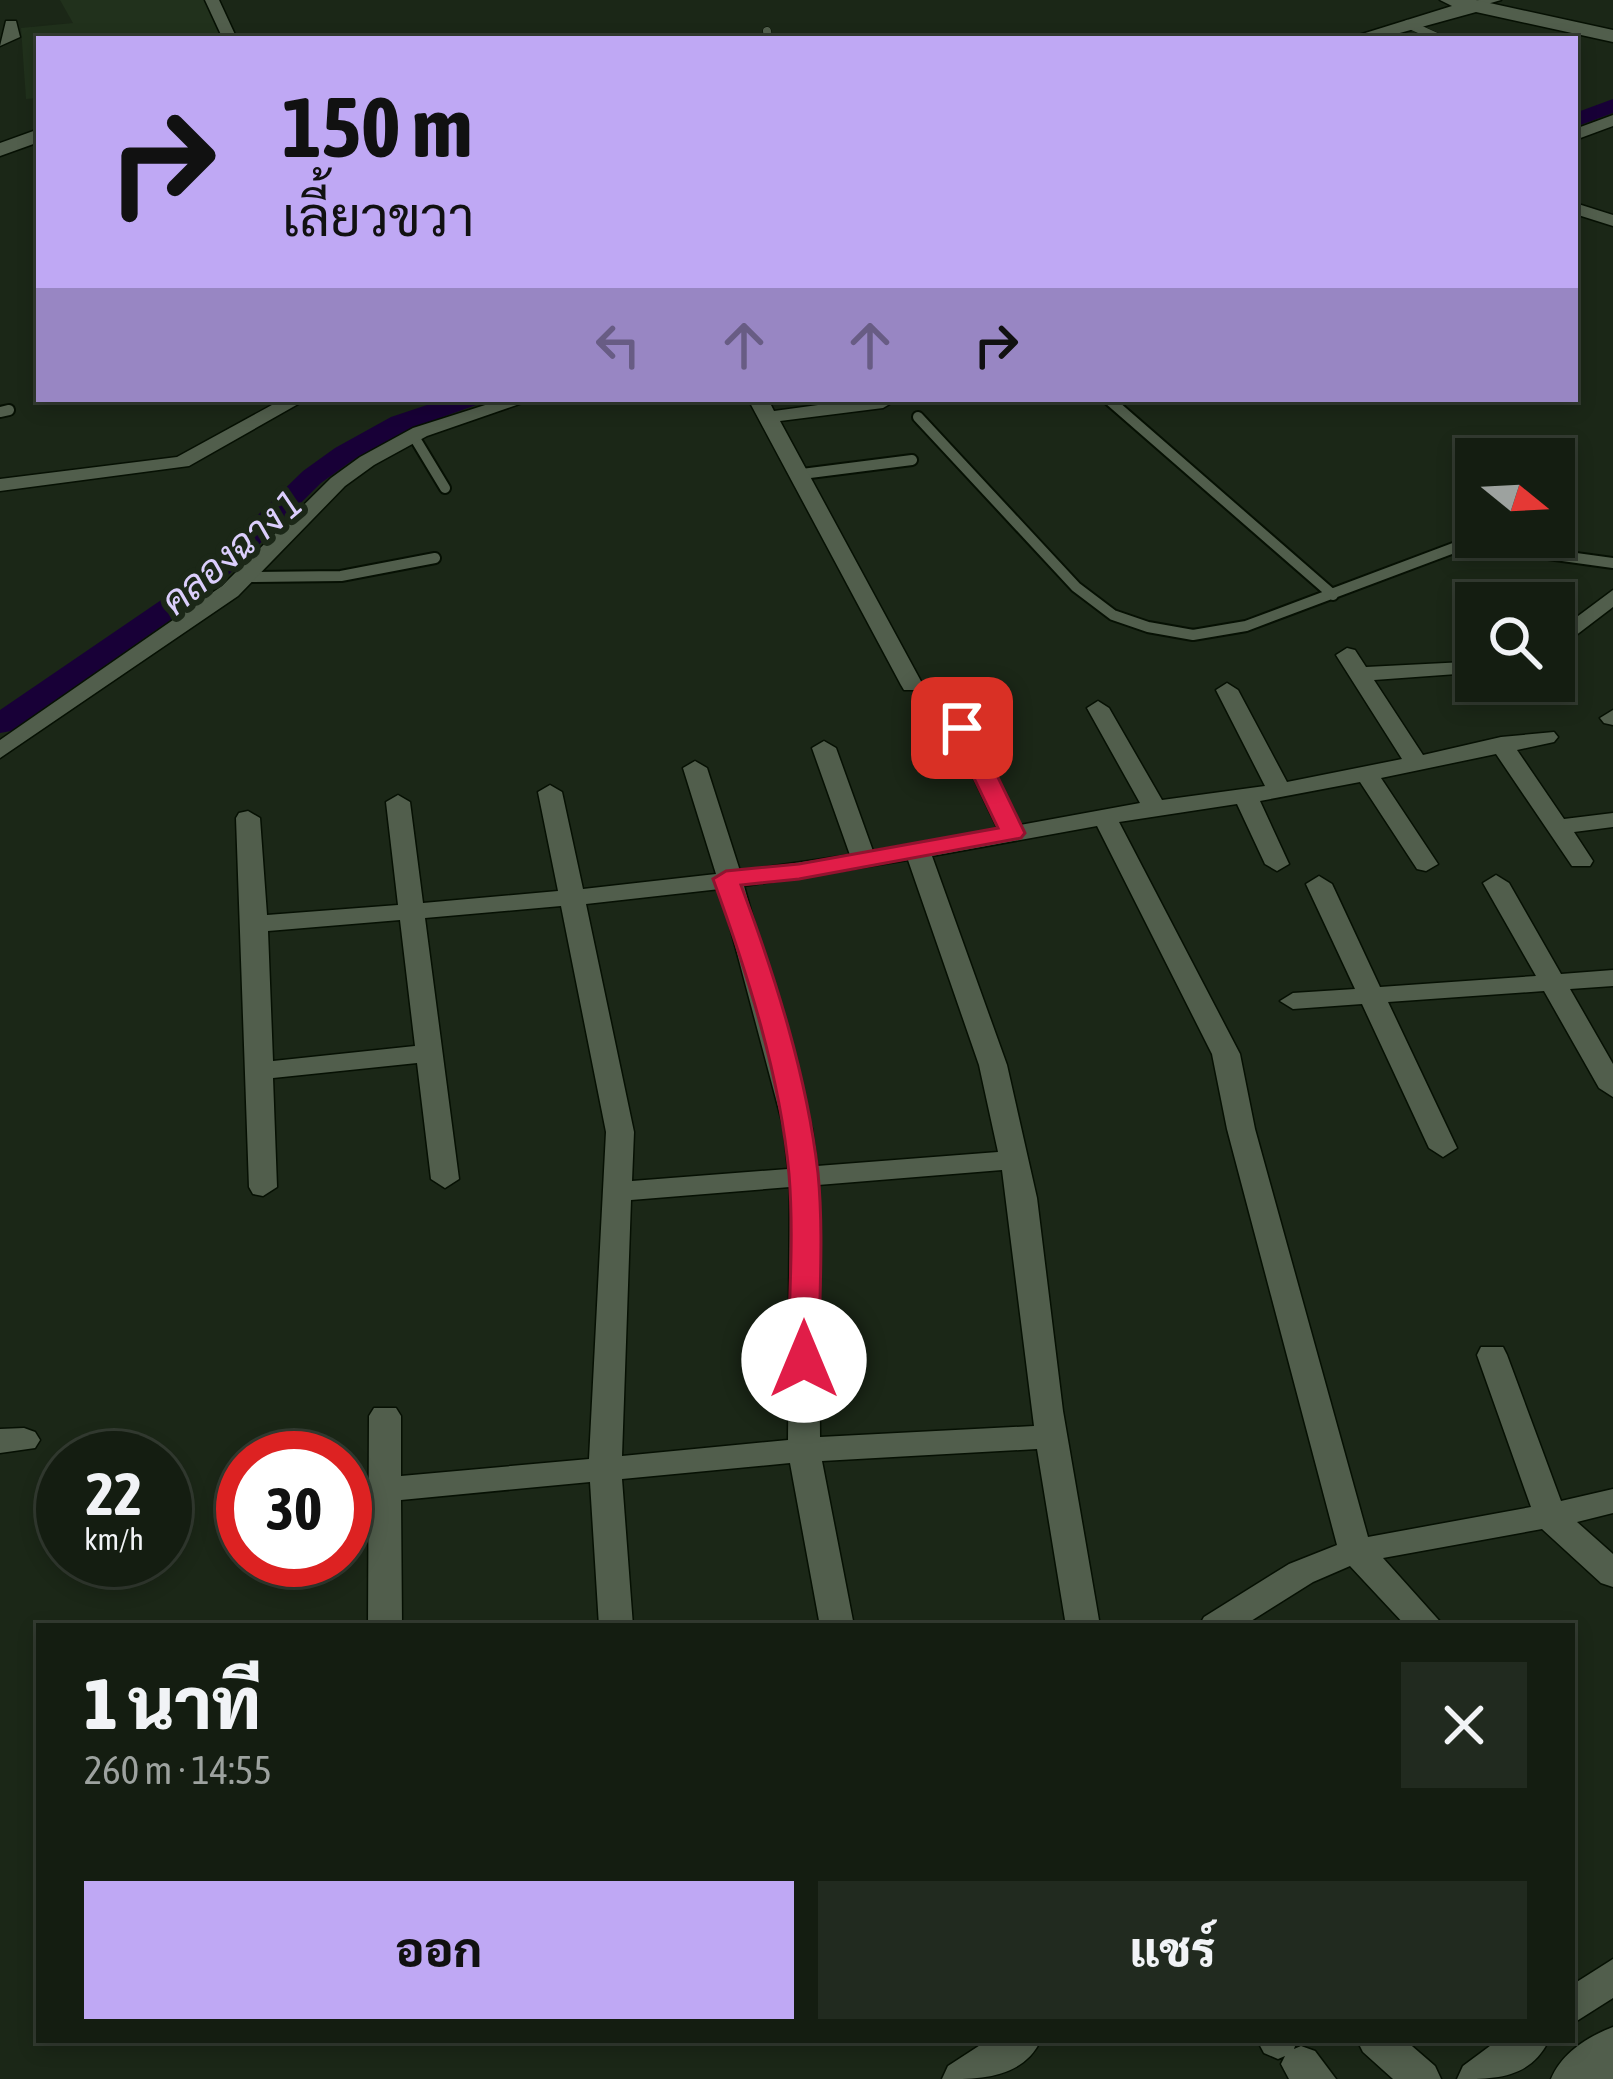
<!DOCTYPE html>
<html lang="th">
<head>
<meta charset="utf-8">
<style>
	:root { --surface:#141d11; --page:#212a1f; --text:#f1f3f6; --muted:#9da29f; --line:#333b31; --accent:#bfa8f4 }
	body { margin:0; font-family:"Asap Condensed",Sarabun,sans-serif; background:var(--page); color:var(--text); height:100vh; display:flex; flex-direction:column; font-size:45px; white-space:nowrap }
	* { box-sizing:border-box; margin:0 }
	p { font-size:39px; color:var(--muted) }
	.icon { flex:none; width:66px; height:66px; fill:none; stroke:currentColor; stroke-width:2; stroke-linecap:round; stroke-linejoin:round }
	.map { position:relative; flex:1; overflow:hidden }
	.side { position:absolute; left:36px; top:1623px; width:1539px; height:420px; display:flex; flex-direction:column; background:var(--surface); border-radius:0px; box-shadow:0 6px 18px #0003,0 0 0 3px var(--line) }
	.side>* { flex:none }
	.guide { position:absolute; left:36px; top:36px; width:1542px; height:366px; border-radius:0px; box-shadow:0 6px 18px #0003,0 0 0 3px var(--line); background:#bfa8f4; color:#111; overflow:hidden }
	.needle { width:78px; rotate:108deg }
	.tools { position:absolute; left:1455px; top:438px; display:grid; gap:24px }
	.tools a { display:grid; place-items:center; width:120px; height:120px; border-radius:0px; background:var(--surface); box-shadow:0 6px 18px #0003,0 0 0 3px var(--line); font-size:60px }
	.speed { position:absolute; left:36px; top:1431px; display:flex; gap:24px; font-size:60px; font-weight:700; text-align:center }
	.speed>* { display:grid; place-content:center; width:156px; height:156px; border-radius:50%; background:var(--surface); box-shadow:0 6px 18px #0003,0 0 0 3px var(--line); line-height:1 }
	.speed small { font-size:30px; font-weight:400 }
	.speed .limit { border:18px solid #d22; background:#fff; color:#111 }
	.pin { position:absolute; display:grid; place-items:center; width:102px; height:102px; color:#fff; margin:-51px; border-radius:24px; box-shadow:0 6px 18px #0006 }
	.me { position:absolute; width:132px; margin:-66px; rotate:0deg; stroke-linejoin:round; filter:drop-shadow(0 0 9px #0008) }
	.turn { display:flex; align-items:center; gap:42px; height:252px; padding:0 48px; font-size:54px }
	.turn .icon { width:156px; height:156px; stroke-width:2.5 }
	.turn b { display:block; font-size:84px; line-height:102px }
	.lanes { display:flex; align-items:center; height:114px; padding:0 48px; background:#0003; justify-content:center; gap:60px; direction:ltr }
	.lanes .off { opacity:.35 }
	.round { display:grid; place-items:center; flex:none; width:126px; height:126px; border-radius:0px; background:var(--page) }
	.overview { display:flex; align-items:center; justify-content:space-between; height:204px; padding:0 48px }
	h1 { font-size:72px; font-weight:800; line-height:90px }
	.action { display:flex; gap:24px; margin-top:auto; padding:24px 48px }
	.action a { flex:1; height:138px; border-radius:0px; background:var(--accent); color:#111; font-size:48px; font-weight:800; line-height:138px; text-align:center }
	.action a+a { background:var(--page); color:var(--text) }
	.map>svg:first-child { display:block }
	.built { fill:#21311c }
	.lines { fill:none; stroke-linecap:round; stroke-linejoin:round }
	.canal { fill:#180037; fill-rule:evenodd }
	.lane-far1-casing { stroke:#061003; stroke-width:9 }
	.lane-casing { stroke:#061003; stroke-width:14 }
	.street-casing { stroke:#061003; stroke-width:3 }
	.secondary-casing { stroke:#061003; stroke-width:3 }
	.lane-far1 { stroke:#515e4c; stroke-width:8 }
	.lane { stroke:#515e4c; stroke-width:10 }
	.street { fill:#515e4c; fill-rule:evenodd }
	.secondary { fill:#515e4c; fill-rule:evenodd }
	.route { fill:#e11d48; stroke:#92132f; stroke-width:3 }
	.labels { text-anchor:middle; dominant-baseline:central; stroke-width:12; stroke-linejoin:round; paint-order:stroke }
	.far-water-label { font-size:39px; font-style:italic; fill:#dbcefc; stroke:#1b2717 }
</style>
</head>
<body>
<div class="map">
<svg width="1613" height="2079" viewBox="0 0 1613 2079">
	<rect width="100%" height="100%" fill="#1b2717"/>
	<path class="built" d="M 60,0 L 205,0 L 223,39 L 39,39 L 39,98 L 26,99 L 21,28 L 73,23 Z"/>
	<g class="lines">
		<path class="canal" d="M 1613,99 L 1613,113 L 1575,127 L 1575,113 Z
			M 445,399 L 483,399 L 479,404 L 409,429 L 353,460 L 321,483 L 212,591 L 11,731 L 0,733 L 0,710 L 192,579 L 303,471 L 335,448 L 391,417 Z"/>
		<g class="lane-far1-casing">
			<path id="lane-far1" d="M 1408,24 L 1441,39
				M 767,31 L 768,39"/>
		</g>
		<g class="lane-casing">
			<path id="lane" d="M 1108,399 L 1333,595
				M 0,412 L 9,410
				M 918,417 L 1076,587 L 1113,615 L 1148,627 L 1193,635 L 1246,626 L 1467,543 L 1613,563
				M 413,435 L 445,488
				M 802,474 L 912,460
				M 245,577 L 341,576 L 435,558"/>
		</g>
		<g class="street-casing">
			<path id="street" d="M 205,0 L 219,0 L 237,39 L 223,39 Z
				M 1479,0 L 1501,0 L 1470,9 L 1470,3 Z
				M 6,21 L 16,21 L 20,37 L 0,46 Z
				M 1613,115 L 1613,126 L 1575,140 L 1575,129 Z
				M 1575,203 L 1613,215 L 1613,226 L 1575,214 Z
				M 283,399 L 307,399 L 189,466 L 0,491 L 0,479 L 177,457 Z
				M 504,399 L 534,399 L 427,436 L 374,465 L 345,486 L 238,596 L 0,758 L 0,740 L 222,586 L 331,478 L 360,457 L 413,428 Z
				M 748,399 L 768,399 L 774,411 L 862,399 L 893,402 L 883,408 L 780,421 L 923,685 L 920,690 L 904,690 L 901,685 Z
				M 1613,590 L 1613,607 L 1554,652 L 1554,634 Z
				M 1347,648 L 1355,650 L 1366,667 L 1465,662 L 1465,672 L 1457,674 L 1374,680 L 1423,755 L 1501,737 L 1554,732 L 1558,737 L 1554,742 L 1517,750 L 1564,819 L 1613,813 L 1613,827 L 1574,832 L 1593,861 L 1590,866 L 1572,866 L 1496,754 L 1381,778 L 1438,864 L 1426,871 L 1417,869 L 1360,782 L 1260,801 L 1289,864 L 1277,871 L 1265,864 L 1237,804 L 1119,822 L 1240,1054 L 1255,1129 L 1368,1537 L 1531,1507 L 1477,1355 L 1481,1347 L 1503,1347 L 1507,1355 L 1561,1501 L 1613,1489 L 1613,1513 L 1577,1522 L 1613,1554 L 1613,1587 L 1601,1583 L 1542,1529 L 1383,1558 L 1444,1626 L 1406,1626 L 1350,1566 L 1313,1582 L 1243,1626 L 1199,1626 L 1204,1617 L 1289,1564 L 1337,1545 L 1227,1129 L 1212,1054 L 1097,826 L 932,856 L 1007,1065 L 1037,1198 L 1063,1411 L 1100,1626 L 1066,1626 L 1037,1449 L 822,1461 L 854,1626 L 820,1626 L 790,1463 L 622,1479 L 633,1626 L 599,1626 L 590,1482 L 401,1500 L 402,1626 L 368,1626 L 369,1416 L 374,1408 L 396,1408 L 401,1416 L 401,1476 L 589,1459 L 606,1132 L 561,906 L 425,918 L 459,1179 L 445,1188 L 431,1179 L 417,1063 L 273,1078 L 277,1187 L 263,1196 L 253,1194 L 249,1187 L 236,818 L 239,813 L 248,811 L 260,818 L 267,915 L 398,905 L 386,802 L 398,795 L 410,802 L 423,903 L 558,891 L 538,792 L 550,785 L 562,792 L 583,889 L 716,874 L 683,768 L 695,761 L 707,768 L 740,871 L 850,855 L 812,748 L 824,741 L 836,748 L 873,851 L 998,829 L 950,728 L 962,721 L 974,728 L 1020,825 L 1140,803 L 1087,708 L 1098,701 L 1109,708 L 1162,800 L 1265,786 L 1216,690 L 1227,683 L 1238,690 L 1287,782 L 1402,759 L 1336,655 ZM 908,860 L 979,1065 L 998,1152 L 817,1166 L 812,1129 L 744,886 ZM 720,889 L 784,1129 L 788,1169 L 632,1181 L 634,1132 L 586,904 ZM 400,920 L 415,1046 L 273,1061 L 268,931 ZM 1002,1170 L 1034,1426 L 820,1437 L 818,1185 ZM 790,1187 L 788,1440 L 622,1456 L 631,1200 Z
				M 1613,710 L 1613,725 L 1604,723 L 1600,718 Z
				M 1496,875 L 1509,883 L 1561,974 L 1613,970 L 1613,986 L 1570,989 L 1613,1064 L 1613,1097 L 1599,1088 L 1544,991 L 1388,1002 L 1457,1148 L 1443,1157 L 1429,1148 L 1362,1004 L 1293,1009 L 1280,1001 L 1293,993 L 1355,989 L 1306,884 L 1319,876 L 1332,884 L 1380,987 L 1536,976 L 1483,883 Z
				M 24,1428 L 35,1432 L 40,1440 L 35,1448 L 0,1453 L 0,1429 Z
				M 1613,1959 L 1613,1998 L 1572,2024 L 1572,1985 Z
				M 988,2040 L 1041,2040 C 1022,2079 980,2079 942,2079 L 948,2066 Z
				M 1257,2040 L 1297,2040 L 1294,2049 L 1301,2046 L 1315,2051 L 1336,2079 L 1289,2079 L 1281,2064 L 1285,2056 L 1278,2059 L 1264,2053 Z
				M 1357,2040 L 1405,2040 L 1435,2066 L 1441,2079 L 1393,2079 L 1363,2052 Z
				M 1498,2040 L 1549,2040 C 1530,2079 1495,2079 1457,2079 L 1463,2066 Z"/>
		</g>
		<g class="secondary-casing">
			<path id="secondary" d="M 1440,0 L 1476,0 L 1613,30 L 1613,42 L 1476,12 L 1378,39 L 1346,39 L 1452,6 Z
				M 39,129 L 39,142 L 0,156 L 0,143 Z
				M 1613,2027 L 1613,2079 L 1551,2079 C 1562,2053 1587,2037 1613,2027 Z"/>
		</g>
		<use href="#lane-far1" class="lane-far1"/>
		<use href="#lane" class="lane"/>
		<use href="#street" class="street"/>
		<use href="#secondary" class="secondary"/>
	</g>
	<path class="route" d="M 962,720 L 974,728 L 1025,833 L 1021,838 L 799,879 L 741,885 C 775,976 807,1076 818,1173 C 824,1234 819,1298 819,1360 L 815,1368 L 793,1368 L 788,1360 C 789,1299 794,1235 789,1174 C 780,1075 747,972 713,879 L 726,871 L 799,864 L 998,828 L 950,728 Z"/>
	<g class="labels">
		<g class="far-water-label">
			<text transform="translate(231 552) rotate(-40)">คลองฉาง 1</text>
		</g>
	</g>
</svg>
<div class="tools">
<a><svg class="needle" viewBox="-14 -14 28 28"><path d="M0-13l5 13h-10z" fill="#e53935"/><path d="M0 13l5-13h-10z" fill="#9da29f"/></svg></a>
<a><svg class="icon" aria-label="search" viewBox="0 0 24 24"><circle cx="10" cy="10" r="6"/><path d="M15 15l6 6"/></svg></a>
</div>
<div class="speed"><div>22<small>km/h</small></div><div class="limit">30</div></div>
<div class="pin" style="left:962px;top:728px;background:#d93025"><svg class="icon" aria-label="arrive" viewBox="0 0 24 24"><path d="M6 21V4h12l-3 4 3 4H6"/></svg></div>
<svg class="me" style="left:804px;top:1360px" viewBox="-20 -20 40 40"><circle r="19" fill="#fff"/><path d="M0-13L10 11 0 6-10 11z" fill="#e11d48"/></svg>
<div class="guide">
<div class="turn"><svg class="icon" aria-label="right" viewBox="0 0 24 24"><path d="M7 20v-9h11M14 6l5 5-5 5"/></svg><div><b>150 m</b>เลี้ยวขวา</div></div>
<div class="lanes"><svg class="icon off" aria-label="left" viewBox="0 0 24 24"><path d="M17 20v-9H6M10 6l-5 5 5 5"/></svg><svg class="icon off" aria-label="ahead" viewBox="0 0 24 24"><path d="M12 20V5M6 11l6-6 6 6"/></svg><svg class="icon off" aria-label="ahead" viewBox="0 0 24 24"><path d="M12 20V5M6 11l6-6 6 6"/></svg><svg class="icon" aria-label="right" viewBox="0 0 24 24"><path d="M7 20v-9h11M14 6l5 5-5 5"/></svg></div>
</div>
<section class="side">
<div class="overview"><div><h1>1 นาที</h1><p>260 m · 14:55</p></div><a class="round"><svg class="icon" aria-label="close" viewBox="0 0 24 24"><path d="M6 6l12 12M18 6L6 18"/></svg></a></div>
<div class="action"><a>ออก</a><a>แชร์</a></div>
</section>
</div>
</body>
</html>
